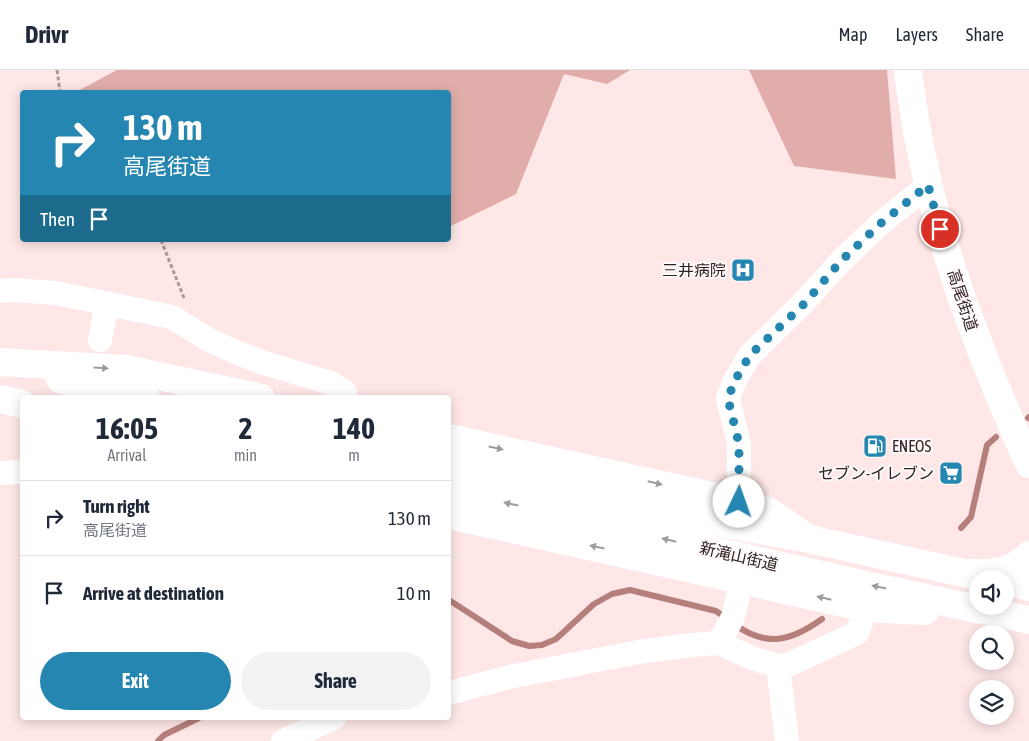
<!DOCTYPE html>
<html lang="en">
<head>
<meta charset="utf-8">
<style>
	:root { --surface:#fff; --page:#f2f2f3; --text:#1f2937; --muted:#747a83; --line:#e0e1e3; --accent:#2486b1 }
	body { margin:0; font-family:"Asap Condensed","Noto Sans JP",sans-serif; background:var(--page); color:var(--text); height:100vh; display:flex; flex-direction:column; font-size:19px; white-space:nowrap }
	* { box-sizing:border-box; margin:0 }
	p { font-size:16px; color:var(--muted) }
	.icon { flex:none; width:28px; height:28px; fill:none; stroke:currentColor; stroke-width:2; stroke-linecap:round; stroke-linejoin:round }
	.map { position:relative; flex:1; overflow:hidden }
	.panel { position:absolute; left:20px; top:325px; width:431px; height:325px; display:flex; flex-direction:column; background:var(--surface); border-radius:5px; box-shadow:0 2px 12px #0003 }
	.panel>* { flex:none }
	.banner { position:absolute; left:20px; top:20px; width:431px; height:152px; border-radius:5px; box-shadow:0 2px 12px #0003; background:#2486b1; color:#fff; overflow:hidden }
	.tools { position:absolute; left:969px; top:500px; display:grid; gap:10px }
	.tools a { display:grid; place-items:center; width:45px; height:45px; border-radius:50%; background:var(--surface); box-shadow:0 2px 12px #0003; font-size:25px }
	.pin { position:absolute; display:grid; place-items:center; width:42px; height:42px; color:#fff; margin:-21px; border:2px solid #fff; border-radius:50%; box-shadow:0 1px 5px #0007 }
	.me { position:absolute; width:55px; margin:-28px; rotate:3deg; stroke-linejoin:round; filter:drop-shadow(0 0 4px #0008) }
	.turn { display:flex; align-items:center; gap:18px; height:105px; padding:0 20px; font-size:22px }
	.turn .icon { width:65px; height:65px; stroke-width:2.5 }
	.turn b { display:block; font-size:35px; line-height:42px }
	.then { display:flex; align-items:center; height:48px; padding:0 20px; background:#0003; gap:10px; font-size:19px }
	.eta { display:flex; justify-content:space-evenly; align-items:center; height:85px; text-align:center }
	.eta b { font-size:30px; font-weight:700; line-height:35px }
	.cta { display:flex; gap:10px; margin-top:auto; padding:10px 20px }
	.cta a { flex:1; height:58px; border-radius:30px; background:var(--accent); color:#fff; font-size:20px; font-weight:700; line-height:58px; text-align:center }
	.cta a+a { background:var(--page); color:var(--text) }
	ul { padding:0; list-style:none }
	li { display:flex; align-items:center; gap:15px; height:75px; padding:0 20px; border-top:1px solid var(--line) }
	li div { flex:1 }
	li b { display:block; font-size:19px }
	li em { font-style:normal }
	header { display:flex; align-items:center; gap:30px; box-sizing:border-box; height:70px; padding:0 25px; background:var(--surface); border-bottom:1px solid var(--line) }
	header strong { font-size:24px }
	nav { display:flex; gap:28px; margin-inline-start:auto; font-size:18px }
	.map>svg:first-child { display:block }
	.green { fill:#e1adaa }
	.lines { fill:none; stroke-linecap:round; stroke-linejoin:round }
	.stream { stroke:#b57f7c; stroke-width:6 }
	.path { stroke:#a99897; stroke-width:3; stroke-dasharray:4 2.5; stroke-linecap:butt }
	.street { stroke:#fff; stroke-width:24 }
	.secondary { stroke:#fff; stroke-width:28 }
	.primary { stroke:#fff; stroke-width:28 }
	.oneway { fill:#a09c9c }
	.route { stroke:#2486b1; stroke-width:9; stroke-dasharray:0 16.2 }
	.labels { text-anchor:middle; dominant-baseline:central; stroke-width:4; stroke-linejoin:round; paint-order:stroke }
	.poi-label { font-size:16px; fill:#2d2322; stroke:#fff9f9; text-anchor:end }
	.street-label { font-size:16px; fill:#2d2322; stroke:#fff9f9 }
</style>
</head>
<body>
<header>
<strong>Drivr</strong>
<nav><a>Map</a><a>Layers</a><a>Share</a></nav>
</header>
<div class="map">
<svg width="1029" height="671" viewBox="0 0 1029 671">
	<rect width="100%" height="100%" fill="#fee7e6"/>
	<path class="green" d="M 117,0 L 630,0 L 607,14 L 564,4 L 516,124 L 449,157 L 449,22 L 76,22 Z
		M 749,0 L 887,0 L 896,109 L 794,96 Z"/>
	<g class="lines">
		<path class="stream" d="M 1028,348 L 1029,347
			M 961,458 L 971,447 L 987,375 L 996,367
			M 449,530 L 512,571 L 529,576 L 542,575 L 556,569 L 594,534 L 612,524 L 630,520 L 716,541 L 726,548
			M 734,554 C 767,578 791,571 822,549
			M 158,671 L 164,665 L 199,648"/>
		<path class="path" d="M 57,0 L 60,22
			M 161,170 L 184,228"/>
		<path class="street" d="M 0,221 L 12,220 L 56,223 L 172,247 L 209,270 L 238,283 L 264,293 L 331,313 L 345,322 L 345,328
			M 100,270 L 107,233
			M 0,403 L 22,402
			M 739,432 L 739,374 L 728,329 L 734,312 L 750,285 L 803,233 L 841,191 L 880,154 L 928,115
			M 719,573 L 733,547 L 742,509
			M 778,596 L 787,671
			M 449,623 L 509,607 L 639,582 L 691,575 L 719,573 L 752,588 L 778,596 L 788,595 L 857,563 L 866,538
			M 283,671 L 334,648"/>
		<path class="secondary" d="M 0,292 L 126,299 L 261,328
			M 60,309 L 146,328
			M 0,329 L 22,334
			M 449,368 L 739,432 L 770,442 L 802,464
			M 449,394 L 694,448 L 809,469 L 991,509
			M 449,420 L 865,515 L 1029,550
			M 449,445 L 866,538 L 925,541
			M 970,503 C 993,504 1012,502 1029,485
			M 1005,512 L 1029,517"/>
		<path class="primary" d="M 908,0 C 924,140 972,267 1029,394"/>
	</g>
	<defs><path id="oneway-solid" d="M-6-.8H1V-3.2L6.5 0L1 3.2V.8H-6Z" transform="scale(1.25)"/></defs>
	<g class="oneway">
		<use href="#oneway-solid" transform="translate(101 298) rotate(3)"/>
		<use href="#oneway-solid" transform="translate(496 378) rotate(12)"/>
		<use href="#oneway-solid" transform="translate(655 413) rotate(13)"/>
		<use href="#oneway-solid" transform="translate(511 434) rotate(-168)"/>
		<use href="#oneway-solid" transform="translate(669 470) rotate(-167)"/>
		<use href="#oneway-solid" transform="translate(597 477) rotate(-168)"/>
		<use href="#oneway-solid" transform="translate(879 517) rotate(-168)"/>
		<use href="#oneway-solid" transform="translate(824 528) rotate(-167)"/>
	</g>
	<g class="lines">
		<path class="route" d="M 739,432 L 739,374 L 728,329 L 734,312 L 750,285 L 804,234 L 841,191 L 880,154 L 928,115 L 940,159"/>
	</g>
	<defs>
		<g id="hospital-square" transform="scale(1.25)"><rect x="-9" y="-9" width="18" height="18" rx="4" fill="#2486b1" stroke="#fff9f9"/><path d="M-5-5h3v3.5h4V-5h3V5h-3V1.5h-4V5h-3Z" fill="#fff"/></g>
		<g id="fuel-square" transform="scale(1.25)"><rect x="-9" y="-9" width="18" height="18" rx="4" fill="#2486b1" stroke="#fff9f9"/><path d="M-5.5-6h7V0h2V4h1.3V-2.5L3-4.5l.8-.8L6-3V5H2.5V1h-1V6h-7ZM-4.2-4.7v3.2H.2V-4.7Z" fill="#fff"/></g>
		<g id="supermarket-square" transform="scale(1.25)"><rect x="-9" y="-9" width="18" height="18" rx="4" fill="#2486b1" stroke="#fff9f9"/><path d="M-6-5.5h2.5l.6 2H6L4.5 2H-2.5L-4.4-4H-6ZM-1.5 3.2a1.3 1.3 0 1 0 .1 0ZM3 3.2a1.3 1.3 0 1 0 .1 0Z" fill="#fff"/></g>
	</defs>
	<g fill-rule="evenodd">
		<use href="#hospital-square" x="743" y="200"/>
		<use href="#fuel-square" x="875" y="376"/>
		<use href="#supermarket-square" x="951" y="403"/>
	</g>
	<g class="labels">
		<g class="poi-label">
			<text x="726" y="200">三井病院</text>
			<text x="892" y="376" text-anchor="start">ENEOS</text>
			<text x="934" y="403">セブン-イレブン</text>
		</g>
		<g class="street-label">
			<text transform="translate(963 230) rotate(72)">高尾街道</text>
			<text transform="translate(739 486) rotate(13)">新滝山街道</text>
		</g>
	</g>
</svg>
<div class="tools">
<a><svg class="icon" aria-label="sound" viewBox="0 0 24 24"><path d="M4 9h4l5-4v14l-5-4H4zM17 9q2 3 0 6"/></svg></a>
<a><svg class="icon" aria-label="search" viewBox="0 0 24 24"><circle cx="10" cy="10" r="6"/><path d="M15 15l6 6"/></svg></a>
<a><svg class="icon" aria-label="layers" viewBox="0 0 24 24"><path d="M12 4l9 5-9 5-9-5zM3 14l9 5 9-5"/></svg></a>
</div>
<div class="pin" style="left:940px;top:159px;background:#d93025"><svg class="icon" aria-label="arrive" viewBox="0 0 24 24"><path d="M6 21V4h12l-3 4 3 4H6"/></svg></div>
<svg class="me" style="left:739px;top:432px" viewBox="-20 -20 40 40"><circle r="19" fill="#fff"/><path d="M0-13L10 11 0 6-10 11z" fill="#2486b1"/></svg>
<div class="banner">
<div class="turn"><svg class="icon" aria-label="right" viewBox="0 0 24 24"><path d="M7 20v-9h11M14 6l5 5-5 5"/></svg><div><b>130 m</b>高尾街道</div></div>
<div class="then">Then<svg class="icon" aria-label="arrive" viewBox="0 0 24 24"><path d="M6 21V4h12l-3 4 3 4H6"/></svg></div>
</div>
<section class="panel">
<div class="eta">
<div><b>16:05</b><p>Arrival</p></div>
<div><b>2</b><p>min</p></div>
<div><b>140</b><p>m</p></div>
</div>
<ul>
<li><svg class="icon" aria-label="right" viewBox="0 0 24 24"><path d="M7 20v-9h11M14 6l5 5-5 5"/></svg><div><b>Turn right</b><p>高尾街道</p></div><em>130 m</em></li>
<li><svg class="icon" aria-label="arrive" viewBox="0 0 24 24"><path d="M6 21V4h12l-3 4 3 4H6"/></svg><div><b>Arrive at destination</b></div><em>10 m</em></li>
</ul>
<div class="cta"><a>Exit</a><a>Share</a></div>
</section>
</div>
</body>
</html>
